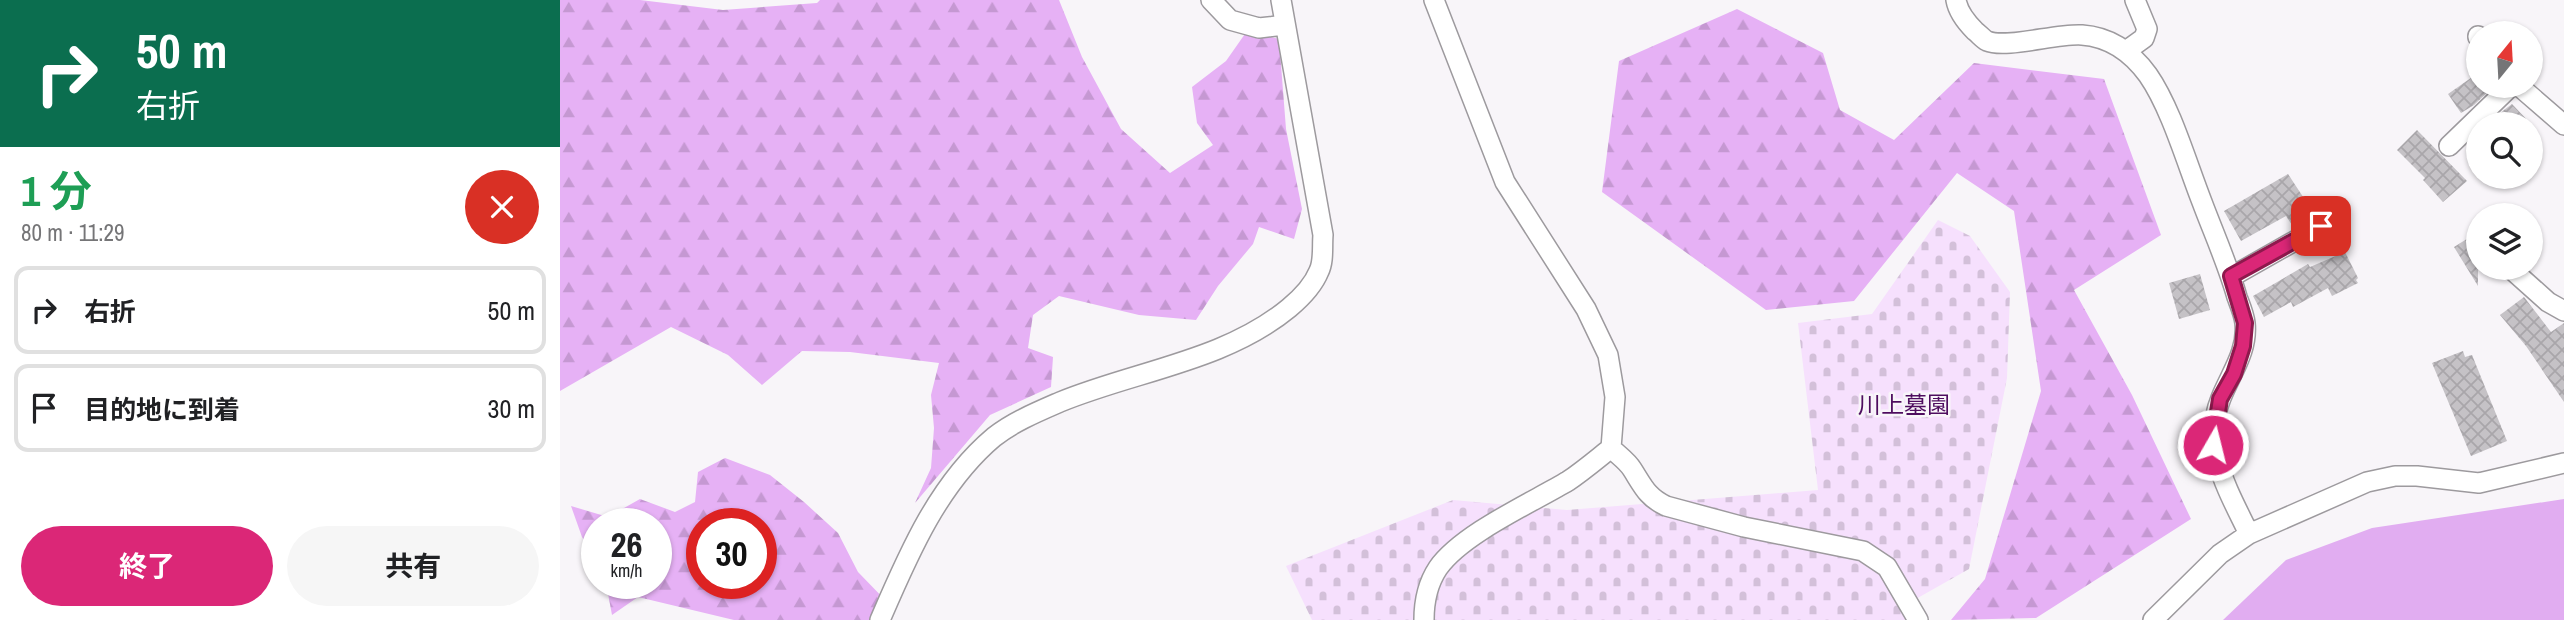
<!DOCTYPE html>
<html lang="ja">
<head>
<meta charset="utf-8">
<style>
	:root { --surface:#fff; --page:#f6f6f6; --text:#202124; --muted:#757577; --line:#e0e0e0; --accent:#db2777 }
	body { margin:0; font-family:"Archivo Narrow","Noto Sans JP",sans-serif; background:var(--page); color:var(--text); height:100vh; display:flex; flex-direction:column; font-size:26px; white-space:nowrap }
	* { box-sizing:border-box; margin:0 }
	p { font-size:23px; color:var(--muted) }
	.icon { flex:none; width:38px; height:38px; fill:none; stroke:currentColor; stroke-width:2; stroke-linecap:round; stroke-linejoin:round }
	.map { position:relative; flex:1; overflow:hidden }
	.side { display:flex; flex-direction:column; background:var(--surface); width:560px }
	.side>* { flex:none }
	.top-card { background:#0b6e4f; color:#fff; overflow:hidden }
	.needle { width:46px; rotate:18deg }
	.tools { position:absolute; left:1906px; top:21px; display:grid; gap:14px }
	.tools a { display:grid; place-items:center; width:77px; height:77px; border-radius:50%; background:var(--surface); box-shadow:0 2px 5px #0004; font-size:35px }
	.speed { position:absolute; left:21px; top:508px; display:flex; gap:14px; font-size:35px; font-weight:700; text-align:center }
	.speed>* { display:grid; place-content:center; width:91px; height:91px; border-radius:50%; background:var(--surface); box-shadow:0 2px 5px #0004; line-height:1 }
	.speed small { font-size:18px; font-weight:400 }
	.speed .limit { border:10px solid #d22; background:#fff; color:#111 }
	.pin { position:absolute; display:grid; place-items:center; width:60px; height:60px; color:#fff; margin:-30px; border-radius:14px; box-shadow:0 4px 10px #0006 }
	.me { position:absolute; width:77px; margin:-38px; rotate:8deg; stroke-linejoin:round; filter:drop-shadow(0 0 5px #0008) }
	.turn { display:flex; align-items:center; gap:24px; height:147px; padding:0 21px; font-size:32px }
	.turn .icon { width:91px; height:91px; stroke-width:2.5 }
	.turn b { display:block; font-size:49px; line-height:60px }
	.round { display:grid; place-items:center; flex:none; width:74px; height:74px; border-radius:37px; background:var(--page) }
	.summary { display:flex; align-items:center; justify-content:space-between; height:119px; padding:0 21px }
	h1 { font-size:42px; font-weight:700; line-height:52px; color:#1e9e55 }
	.cta { display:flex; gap:14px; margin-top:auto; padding:14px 21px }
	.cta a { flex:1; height:80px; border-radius:42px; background:var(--accent); color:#fff; font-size:28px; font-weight:700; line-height:80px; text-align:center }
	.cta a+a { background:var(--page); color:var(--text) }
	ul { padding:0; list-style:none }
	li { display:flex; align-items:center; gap:21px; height:88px; margin:0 14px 10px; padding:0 7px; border:4px solid var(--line); border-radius:14px }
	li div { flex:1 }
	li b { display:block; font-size:26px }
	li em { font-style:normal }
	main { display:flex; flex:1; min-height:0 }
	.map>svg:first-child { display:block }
	.forest { fill:url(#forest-firs); fill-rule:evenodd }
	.cemetery { fill:url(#cemetery-stones) }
	.water { fill:#e1adf1 }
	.building { fill:url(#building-cross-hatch) }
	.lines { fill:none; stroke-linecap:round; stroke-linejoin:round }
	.street-casing { stroke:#9d9a9e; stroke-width:22 }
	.street { stroke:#fff; stroke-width:19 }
	.route-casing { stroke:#8e194d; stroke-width:18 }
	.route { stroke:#db2777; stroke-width:12 }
	.labels { text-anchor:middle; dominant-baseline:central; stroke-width:5; stroke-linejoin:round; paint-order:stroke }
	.park-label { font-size:23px; fill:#4e0d5f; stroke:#f8f5f9 }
</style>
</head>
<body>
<main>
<section class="side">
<div class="top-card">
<div class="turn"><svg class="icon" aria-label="right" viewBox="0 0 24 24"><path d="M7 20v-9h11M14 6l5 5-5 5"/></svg><div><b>50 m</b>右折</div></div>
</div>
<div class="summary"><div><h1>1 分</h1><p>80 m · 11:29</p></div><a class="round" style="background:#d93025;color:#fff"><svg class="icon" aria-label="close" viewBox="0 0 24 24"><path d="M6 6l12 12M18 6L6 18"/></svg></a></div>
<ul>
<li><svg class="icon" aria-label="right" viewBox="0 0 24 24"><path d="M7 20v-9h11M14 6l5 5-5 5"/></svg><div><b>右折</b></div><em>50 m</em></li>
<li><svg class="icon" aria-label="arrive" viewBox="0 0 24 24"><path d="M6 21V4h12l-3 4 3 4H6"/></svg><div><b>目的地に到着</b></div><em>30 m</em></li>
</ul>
<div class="cta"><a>終了</a><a>共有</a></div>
</section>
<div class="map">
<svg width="2004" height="620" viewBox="0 0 2004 620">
	<defs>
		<pattern id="forest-firs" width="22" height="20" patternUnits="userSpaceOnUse" patternTransform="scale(1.75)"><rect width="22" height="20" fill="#e6b1f5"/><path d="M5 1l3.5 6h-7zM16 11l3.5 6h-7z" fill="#c598d2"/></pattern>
		<pattern id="cemetery-stones" width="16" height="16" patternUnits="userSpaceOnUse" patternTransform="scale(1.75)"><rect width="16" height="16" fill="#f6e0fd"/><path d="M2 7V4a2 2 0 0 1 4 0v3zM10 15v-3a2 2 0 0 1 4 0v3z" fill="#d3c0d9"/></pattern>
		<pattern id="building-cross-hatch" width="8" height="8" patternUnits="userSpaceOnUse" patternTransform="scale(1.75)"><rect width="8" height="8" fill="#c5c2c6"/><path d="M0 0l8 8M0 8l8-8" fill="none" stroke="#a9a6aa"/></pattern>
	</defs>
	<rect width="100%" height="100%" fill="#f8f5f9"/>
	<path class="forest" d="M 0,0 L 80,0 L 163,10 L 257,3 L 260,0 L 499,0 L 522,57 L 561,129 L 610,173 L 653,145 L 637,123 L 632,87 L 666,61 L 687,31 L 719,39 L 726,129 L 742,209 L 734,239 L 699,227 L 693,244 L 658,286 L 636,320 L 579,315 L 499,296 L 473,315 L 468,348 L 493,357 L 491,387 L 430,415 L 355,503 L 371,468 L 374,428 L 371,395 L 379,363 L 290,352 L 242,351 L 202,385 L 168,355 L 111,327 L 0,391 Z
		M 1177,9 L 1263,53 L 1280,110 L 1334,140 L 1414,63 L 1544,79 L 1601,235 L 1514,290 L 1572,395 L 1631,519 L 1476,618 L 1391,620 L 1425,579 L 1481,391 L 1454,211 L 1397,173 L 1294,301 L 1206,310 L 1042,192 L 1059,61 Z
		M 165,458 L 210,475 L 244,502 L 278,533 L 298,572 L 330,605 L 322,620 L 174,620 L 78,597 L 52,615 L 46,583 L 96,583 L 96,523 L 37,523 L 37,561 L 22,537 L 11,506 L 48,517 L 80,499 L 115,512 L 135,502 L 138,472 ZM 142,523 L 201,523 L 201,583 L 142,583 Z"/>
	<path class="cemetery" d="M 1378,220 L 1410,236 L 1450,292 L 1447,378 L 1409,569 L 1347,604 L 1355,620 L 752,620 L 726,566 L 893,500 L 1007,510 L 1258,490 L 1238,323 L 1312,314 Z"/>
	<path class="water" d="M 2004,499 L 2004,620 L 1663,620 L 1726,560 L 1812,528 Z"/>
	<path class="building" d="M 1918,73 L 1918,86 L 1934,86 L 1914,105 L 1901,113 L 1888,94 Z
		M 1952,104 L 1971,124 L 1929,124 L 1944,110 Z
		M 1857,130 L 1907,181 L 1883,202 L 1863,180 L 1865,178 L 1837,150 Z
		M 1728,174 L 1753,212 L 1732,225 L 1726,216 L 1681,241 L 1664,211 Z
		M 1918,232 L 1918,286 L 1894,247 Z
		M 1785,252 L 1798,278 L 1796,280 L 1798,283 L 1772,296 L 1768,288 L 1733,307 L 1731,302 L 1704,317 L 1693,296 L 1748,264 L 1750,267 Z
		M 1640,274 L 1650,310 L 1619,319 L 1609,283 Z
		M 1964,297 L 1991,332 L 2004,323 L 2004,402 L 1966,346 L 1940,315 Z
		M 1903,351 L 1905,357 L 1912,355 L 1947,441 L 1911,456 L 1872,363 Z"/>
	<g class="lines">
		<g class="street-casing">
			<path id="street" d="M 651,0 L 670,20 L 699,28 L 725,25
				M 1396,0 C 1398,12 1406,22 1415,31 C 1419,34 1423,39 1427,41 C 1446,49 1498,33 1522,35 C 1550,37 1572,53 1588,75 C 1611,108 1627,164 1642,202 C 1654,234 1668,265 1677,297 C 1680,305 1684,314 1685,323 C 1688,351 1671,373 1661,398 C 1641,447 1668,490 1689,534
				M 1918,36 L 1918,37
				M 1566,51 L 1584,38 L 1587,29 L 1575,0
				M 1959,86 L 2004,125
				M 1889,146 L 1951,86
				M 1950,268 L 1988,302 L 2004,311
				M 1671,277 L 1761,226
				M 1051,448 C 1058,455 1067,461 1072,469 C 1083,486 1087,497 1106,506 L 1184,527 L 1303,551 L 1327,567 L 1358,620
				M 320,620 C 348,555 378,484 434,437 C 453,422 477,412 500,402 C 575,371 665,361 729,308 C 741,298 753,286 759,271 C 764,261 762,246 763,235 L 721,0
				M 864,620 C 864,602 868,583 878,568 C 902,534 971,503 1008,481 C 1023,471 1037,459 1051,448 L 1055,397 L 1048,355 L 1026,309 L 945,182 L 874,0
				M 1593,620 L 1660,554 L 1689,534 L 1807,482 L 1835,476 L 1857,476 L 1919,483 L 2004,463"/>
		</g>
		<use href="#street" class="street"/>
	</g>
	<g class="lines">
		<g class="route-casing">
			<path id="route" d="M 1653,445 L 1660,399 L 1674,374 L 1683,346 L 1685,323 L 1671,276 L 1761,226"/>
		</g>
		<use href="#route" class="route"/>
	</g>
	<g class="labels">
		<g class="park-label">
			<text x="1344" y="404">川上墓園</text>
		</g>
	</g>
</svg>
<div class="tools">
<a><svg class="needle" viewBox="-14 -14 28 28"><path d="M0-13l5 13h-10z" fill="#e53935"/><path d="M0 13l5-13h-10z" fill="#757577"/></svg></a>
<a><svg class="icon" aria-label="search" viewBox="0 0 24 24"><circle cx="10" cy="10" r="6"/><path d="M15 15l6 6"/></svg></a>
<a><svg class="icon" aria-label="layers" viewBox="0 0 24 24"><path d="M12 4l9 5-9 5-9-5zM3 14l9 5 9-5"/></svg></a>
</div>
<div class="speed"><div>26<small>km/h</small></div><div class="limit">30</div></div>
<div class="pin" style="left:1761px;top:226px;background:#d93025"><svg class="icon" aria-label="arrive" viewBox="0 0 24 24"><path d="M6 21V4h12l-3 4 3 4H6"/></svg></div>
<svg class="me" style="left:1653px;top:445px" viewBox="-20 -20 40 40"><circle r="17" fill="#db2777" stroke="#fff" stroke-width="3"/><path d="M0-11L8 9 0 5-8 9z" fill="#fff"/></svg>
</div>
</main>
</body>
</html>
